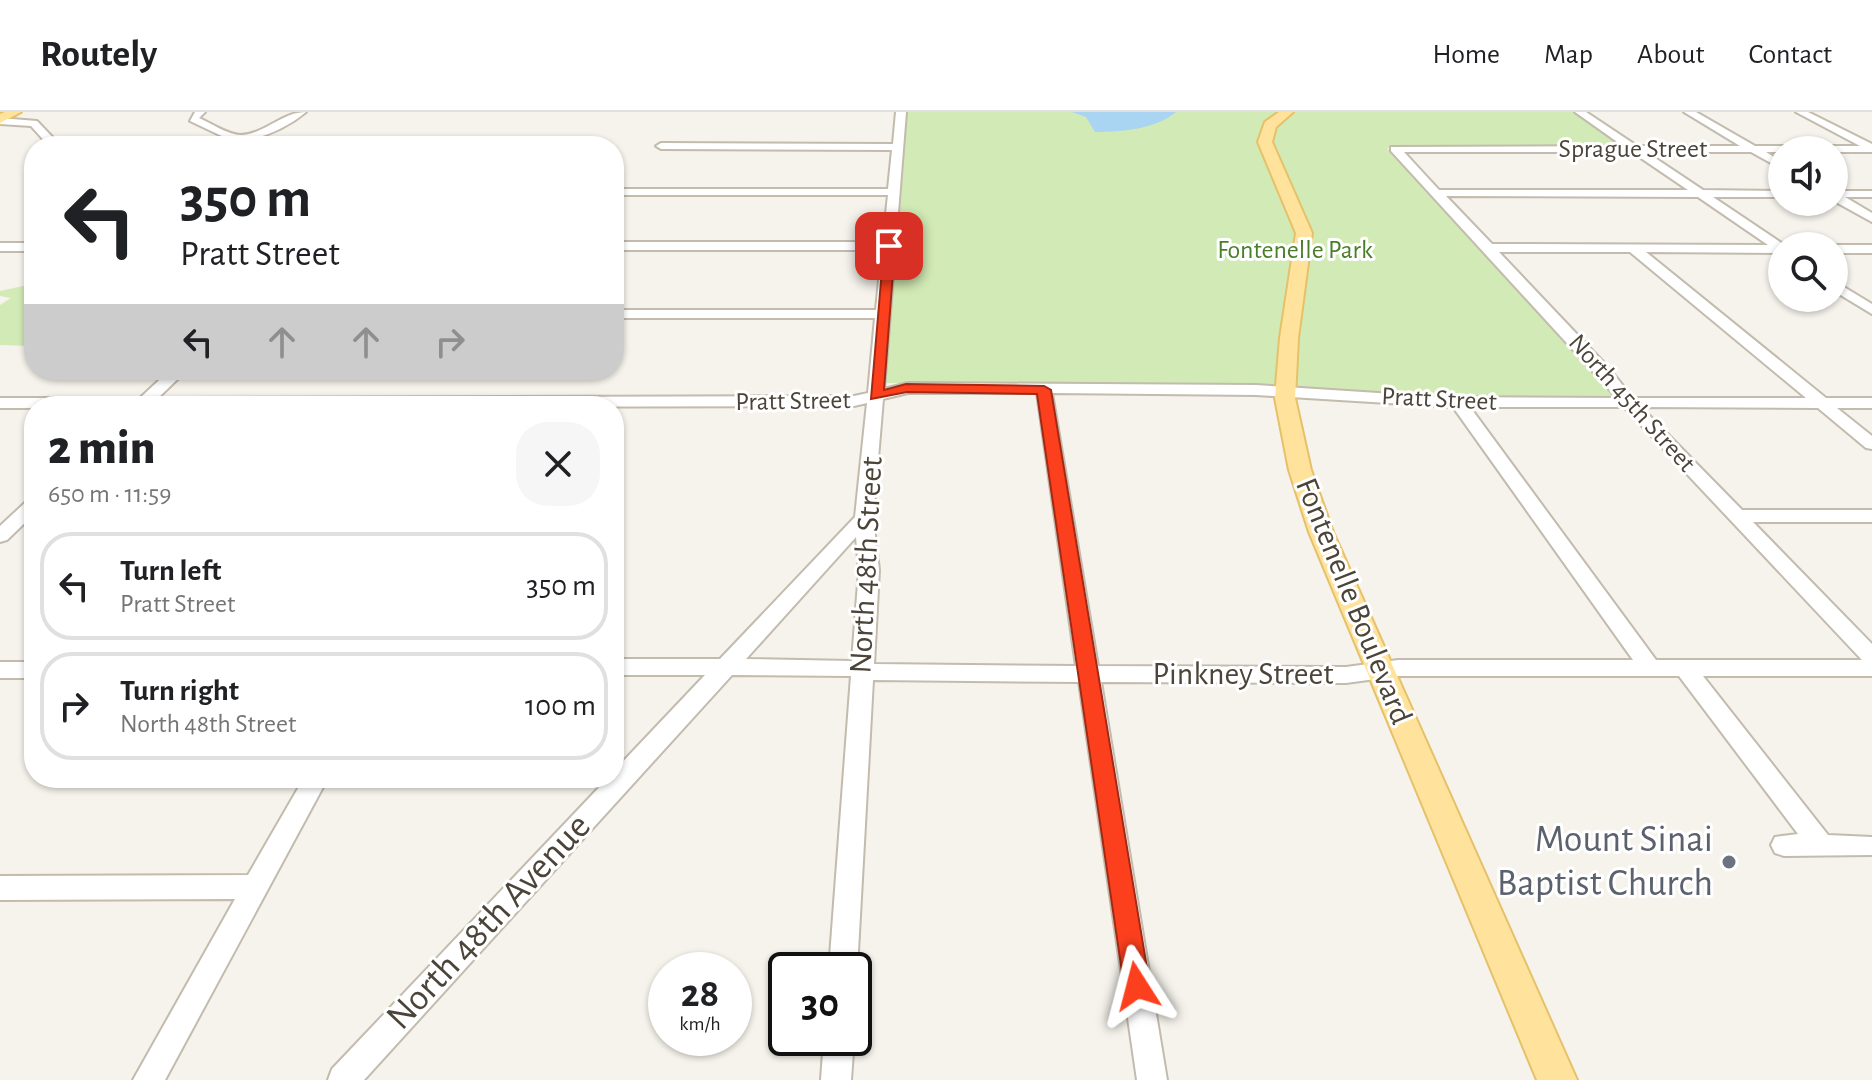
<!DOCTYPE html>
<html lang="en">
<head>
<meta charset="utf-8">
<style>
	:root { --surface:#fff; --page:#f6f6f6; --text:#202124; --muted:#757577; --line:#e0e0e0 }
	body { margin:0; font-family:"Alegreya Sans",sans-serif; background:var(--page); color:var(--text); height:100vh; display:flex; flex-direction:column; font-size:30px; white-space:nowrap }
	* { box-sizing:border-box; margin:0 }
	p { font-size:26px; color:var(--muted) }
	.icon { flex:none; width:44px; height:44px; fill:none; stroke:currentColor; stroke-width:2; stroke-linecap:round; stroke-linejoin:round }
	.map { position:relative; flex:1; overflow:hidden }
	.panel { position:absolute; left:24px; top:284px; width:600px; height:392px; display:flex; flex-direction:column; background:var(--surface); border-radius:32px; box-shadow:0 2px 6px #0004 }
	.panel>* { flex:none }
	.hud { position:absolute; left:24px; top:24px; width:600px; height:244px; border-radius:32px; box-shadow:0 2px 6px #0004; background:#fff; color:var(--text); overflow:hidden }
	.tools { position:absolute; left:1768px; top:24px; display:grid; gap:16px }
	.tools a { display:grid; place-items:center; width:80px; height:80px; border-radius:50%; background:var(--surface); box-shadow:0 2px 6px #0004; font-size:40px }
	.speed { position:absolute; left:648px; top:840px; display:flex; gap:16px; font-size:40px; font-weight:700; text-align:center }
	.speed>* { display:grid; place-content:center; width:104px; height:104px; border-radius:50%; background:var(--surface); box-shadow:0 2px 6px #0004; line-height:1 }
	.speed small { font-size:20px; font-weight:400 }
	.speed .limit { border:4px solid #111; border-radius:12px; background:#fff; color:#111 }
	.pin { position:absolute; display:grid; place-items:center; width:68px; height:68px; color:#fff; margin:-34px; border-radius:16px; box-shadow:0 4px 12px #0006 }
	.me { position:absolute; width:88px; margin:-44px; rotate:351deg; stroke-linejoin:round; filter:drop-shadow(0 0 6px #0008) }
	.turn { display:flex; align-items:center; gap:28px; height:168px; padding:0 24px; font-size:36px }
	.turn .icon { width:104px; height:104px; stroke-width:2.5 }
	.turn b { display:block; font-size:56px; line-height:68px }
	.lanes { display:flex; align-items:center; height:76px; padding:0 24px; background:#0003; justify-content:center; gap:40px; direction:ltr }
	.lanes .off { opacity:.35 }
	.round { display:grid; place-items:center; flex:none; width:84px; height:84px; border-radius:32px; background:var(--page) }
	.head { display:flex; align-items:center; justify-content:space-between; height:136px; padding:0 24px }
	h1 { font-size:48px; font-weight:800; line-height:60px }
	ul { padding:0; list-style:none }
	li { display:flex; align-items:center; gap:24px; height:108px; margin:0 16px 12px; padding:0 8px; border:4px solid var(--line); border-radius:32px }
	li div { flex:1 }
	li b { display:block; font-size:30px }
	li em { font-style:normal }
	header { display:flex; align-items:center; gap:48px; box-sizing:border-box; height:112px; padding:0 40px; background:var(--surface); border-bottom:2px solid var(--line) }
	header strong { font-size:38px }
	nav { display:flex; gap:44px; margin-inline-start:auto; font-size:28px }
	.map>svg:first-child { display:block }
	.green { fill:#d2eab5 }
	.water { fill:#a9d4f2 }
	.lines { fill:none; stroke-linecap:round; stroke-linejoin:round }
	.minor-casing { stroke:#c2bbae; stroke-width:4 }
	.major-casing { stroke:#e6c16a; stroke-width:4 }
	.minor { fill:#fff; fill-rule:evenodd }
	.major { fill:#ffe39c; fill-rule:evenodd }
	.route { fill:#fc3f1d; stroke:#a42913; stroke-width:2 }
	.worship-dot { fill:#6b7280; stroke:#fff; stroke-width:3 }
	.labels { text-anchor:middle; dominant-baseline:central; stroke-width:6; stroke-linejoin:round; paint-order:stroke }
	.far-street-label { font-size:26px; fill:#4b4439; stroke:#fff }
	.far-park-label { font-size:26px; fill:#4a7f2a; stroke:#fff }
	.street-label { font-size:32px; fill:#4b4439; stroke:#fff }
	.near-worship-label { font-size:38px; fill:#5b616d; stroke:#fff; text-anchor:end }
	.near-street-label { font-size:38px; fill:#4b4439; stroke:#fff }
</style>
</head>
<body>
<header>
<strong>Routely</strong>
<nav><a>Home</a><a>Map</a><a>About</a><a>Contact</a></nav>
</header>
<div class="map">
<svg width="1872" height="968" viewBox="0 0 1872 968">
	<rect width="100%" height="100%" fill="#f6f3ec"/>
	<path class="green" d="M 905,0 L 1575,0 L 1625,34 L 1387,36 L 1615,281 L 1616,285 L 1482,288 L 1303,278 L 1271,273 L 1167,275 L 887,271 L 884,269 Z
		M 23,174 L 34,174 L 27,182 L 34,183 L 34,234 L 0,233 L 0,193 L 11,186 L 0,184 L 0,179 Z"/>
	<path class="water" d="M 1072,0 L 1176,0 C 1156,17 1121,20 1095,20 L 1086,5 Z"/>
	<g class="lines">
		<g class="minor-casing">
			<path id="minor" d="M 195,0 L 205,0 L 199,6 C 211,11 228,23 241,23 C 265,22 282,0 306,0 C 274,27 233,34 193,34 L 226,26 L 190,9 Z
				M 896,0 L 906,0 L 884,277 L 908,271 L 1256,273 L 1440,285 L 1617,286 L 1391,39 L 1391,35 L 1623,34 L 1575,0 L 1586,0 L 1637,34 L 1740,34 L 1684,0 L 1696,0 L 1755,34 L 1860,34 L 1796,0 L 1808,0 L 1872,32 L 1872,40 L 1766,40 L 1782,50 L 1782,57 L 1751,40 L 1646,40 L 1703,78 L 1782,79 L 1782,85 L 1713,85 L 1786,134 L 1782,134 L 1782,141 L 1646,140 L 1826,286 L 1872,286 L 1872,296 L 1837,296 L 1872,324 L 1872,337 L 1866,336 L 1818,296 L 1641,295 L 1742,398 L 1872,398 L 1872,410 L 1753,410 L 1872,532 L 1872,564 L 1703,564 L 1828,723 L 1872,725 L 1872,743 L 1784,744 L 1775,741 L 1771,733 L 1775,725 L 1798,722 L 1679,564 L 1398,564 L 1346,571 L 1101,570 L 1167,968 L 1137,968 L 1079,570 L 873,568 L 857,858 L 854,865 L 854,858 L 829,858 L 851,564 L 732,563 L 364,968 L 328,968 L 332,957 L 608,666 L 614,666 L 614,659 L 705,563 L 614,563 L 614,547 L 720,547 L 855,405 L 867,291 L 854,294 L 0,296 L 0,286 L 140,286 L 170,258 L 187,258 L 158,286 L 854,284 L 868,281 L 875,206 L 614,206 L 614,198 L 876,198 L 882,138 L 614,138 L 614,130 L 883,130 L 888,83 L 614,83 L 614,77 L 888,77 L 892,38 L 661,37 L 656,34 L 661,31 L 893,32 ZM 1404,40 L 1632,40 L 1688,78 L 1439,78 ZM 1446,84 L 1698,85 L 1768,133 L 1492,132 ZM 1499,140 L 1630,140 L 1806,286 L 1633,286 L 1607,254 ZM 908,281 L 1037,281 L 1076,554 L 874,552 L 879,458 L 873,406 L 883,287 ZM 1052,281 L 1256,283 L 1453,295 L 1633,548 L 1398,548 L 1346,555 L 1098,554 ZM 1470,295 L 1624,295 L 1862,548 L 1656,548 ZM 856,425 L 859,458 L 852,549 L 746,547 Z
				M 0,6 L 37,9 L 57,30 L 66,34 L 49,34 L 31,14 L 0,12 Z
				M 1834,79 L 1872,79 L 1872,85 L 1845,85 L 1872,101 L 1872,110 L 1834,89 Z
				M 0,131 L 34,131 L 34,139 L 0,139 Z
				M 1834,133 L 1872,133 L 1872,141 L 1834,141 L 1834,134 L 1831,134 Z
				M 1834,169 L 1872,192 L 1872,202 L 1834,179 Z
				M 34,387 L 34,402 L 7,428 L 0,430 L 0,414 L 28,388 Z
				M 0,550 L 34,550 L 34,566 L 0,566 Z
				M 304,666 L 328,666 L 165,968 L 133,968 L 235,787 L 0,788 L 0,764 L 248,763 Z
				M 824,926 L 854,926 L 851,968 L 821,968 Z"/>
		</g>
		<g class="major-casing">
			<path id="major" d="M 5,0 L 21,0 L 0,11 L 0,2 Z
				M 1279,0 L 1293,0 L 1276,15 L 1272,30 L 1312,121 L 1298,226 L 1295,286 L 1311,358 L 1333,420 L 1577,968 L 1537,968 L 1309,420 L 1289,358 L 1275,286 L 1280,226 L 1296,121 L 1258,30 L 1265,10 Z"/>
		</g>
		<use href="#minor" class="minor"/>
		<use href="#major" class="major"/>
	</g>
	<path class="route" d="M 889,131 L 895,134 L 884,278 L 906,272 L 1044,274 L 1051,278 L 1150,874 L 1146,883 L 1137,887 L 1128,883 L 1124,874 L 1037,282 L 907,280 L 871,287 L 884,134 Z"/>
	<circle class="worship-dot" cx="1729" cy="750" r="8"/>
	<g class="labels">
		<g class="far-street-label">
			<text x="1633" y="37">Sprague Street</text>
			<text transform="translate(1439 287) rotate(3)">Pratt Street</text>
			<text transform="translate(793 289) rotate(-1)">Pratt Street</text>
			<text transform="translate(1632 291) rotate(48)">North 45th Street</text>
		</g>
		<g class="far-park-label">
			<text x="1295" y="138">Fontenelle Park</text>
		</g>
		<g class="street-label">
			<text transform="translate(866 453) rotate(-87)">North 48th Street</text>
			<text transform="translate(1354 489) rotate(68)">Fontenelle Boulevard</text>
			<text x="1243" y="562">Pinkney Street</text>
		</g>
		<g class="near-worship-label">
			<text x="1713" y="728">Mount Sinai<tspan x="1713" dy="44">Baptist Church</tspan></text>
		</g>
		<g class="near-street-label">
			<text transform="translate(489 810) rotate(-47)">North 48th Avenue</text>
		</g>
	</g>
</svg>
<div class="tools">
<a><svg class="icon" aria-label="sound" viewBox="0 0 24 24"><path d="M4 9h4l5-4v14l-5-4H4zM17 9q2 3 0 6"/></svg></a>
<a><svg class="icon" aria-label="search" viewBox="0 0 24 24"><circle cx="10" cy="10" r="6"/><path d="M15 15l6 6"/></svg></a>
</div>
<div class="speed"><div>28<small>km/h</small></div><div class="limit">30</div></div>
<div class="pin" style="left:889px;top:134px;background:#d93025"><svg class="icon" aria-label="arrive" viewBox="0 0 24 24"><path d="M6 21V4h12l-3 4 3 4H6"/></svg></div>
<svg class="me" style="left:1137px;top:874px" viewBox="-20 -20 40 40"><path d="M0-17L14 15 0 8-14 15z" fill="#fc3f1d" stroke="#fff" stroke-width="4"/></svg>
<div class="hud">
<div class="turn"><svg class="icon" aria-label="left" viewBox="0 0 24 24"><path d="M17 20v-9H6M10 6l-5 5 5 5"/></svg><div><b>350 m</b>Pratt Street</div></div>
<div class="lanes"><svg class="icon" aria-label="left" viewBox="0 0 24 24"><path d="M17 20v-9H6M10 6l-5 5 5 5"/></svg><svg class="icon off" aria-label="ahead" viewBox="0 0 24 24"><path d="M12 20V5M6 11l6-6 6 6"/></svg><svg class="icon off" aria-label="ahead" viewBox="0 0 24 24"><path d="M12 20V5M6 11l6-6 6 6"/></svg><svg class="icon off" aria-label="right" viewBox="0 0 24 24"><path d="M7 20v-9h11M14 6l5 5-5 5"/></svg></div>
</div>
<section class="panel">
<div class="head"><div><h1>2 min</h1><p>650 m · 11:59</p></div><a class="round"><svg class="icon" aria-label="close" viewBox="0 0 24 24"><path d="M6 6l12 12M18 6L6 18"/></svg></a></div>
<ul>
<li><svg class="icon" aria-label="left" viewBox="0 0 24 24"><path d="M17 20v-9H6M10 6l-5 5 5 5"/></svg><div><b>Turn left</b><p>Pratt Street</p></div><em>350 m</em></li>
<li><svg class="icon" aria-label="right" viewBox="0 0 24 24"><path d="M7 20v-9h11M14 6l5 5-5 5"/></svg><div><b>Turn right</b><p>North 48th Street</p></div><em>100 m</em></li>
</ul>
</section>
</div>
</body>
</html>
